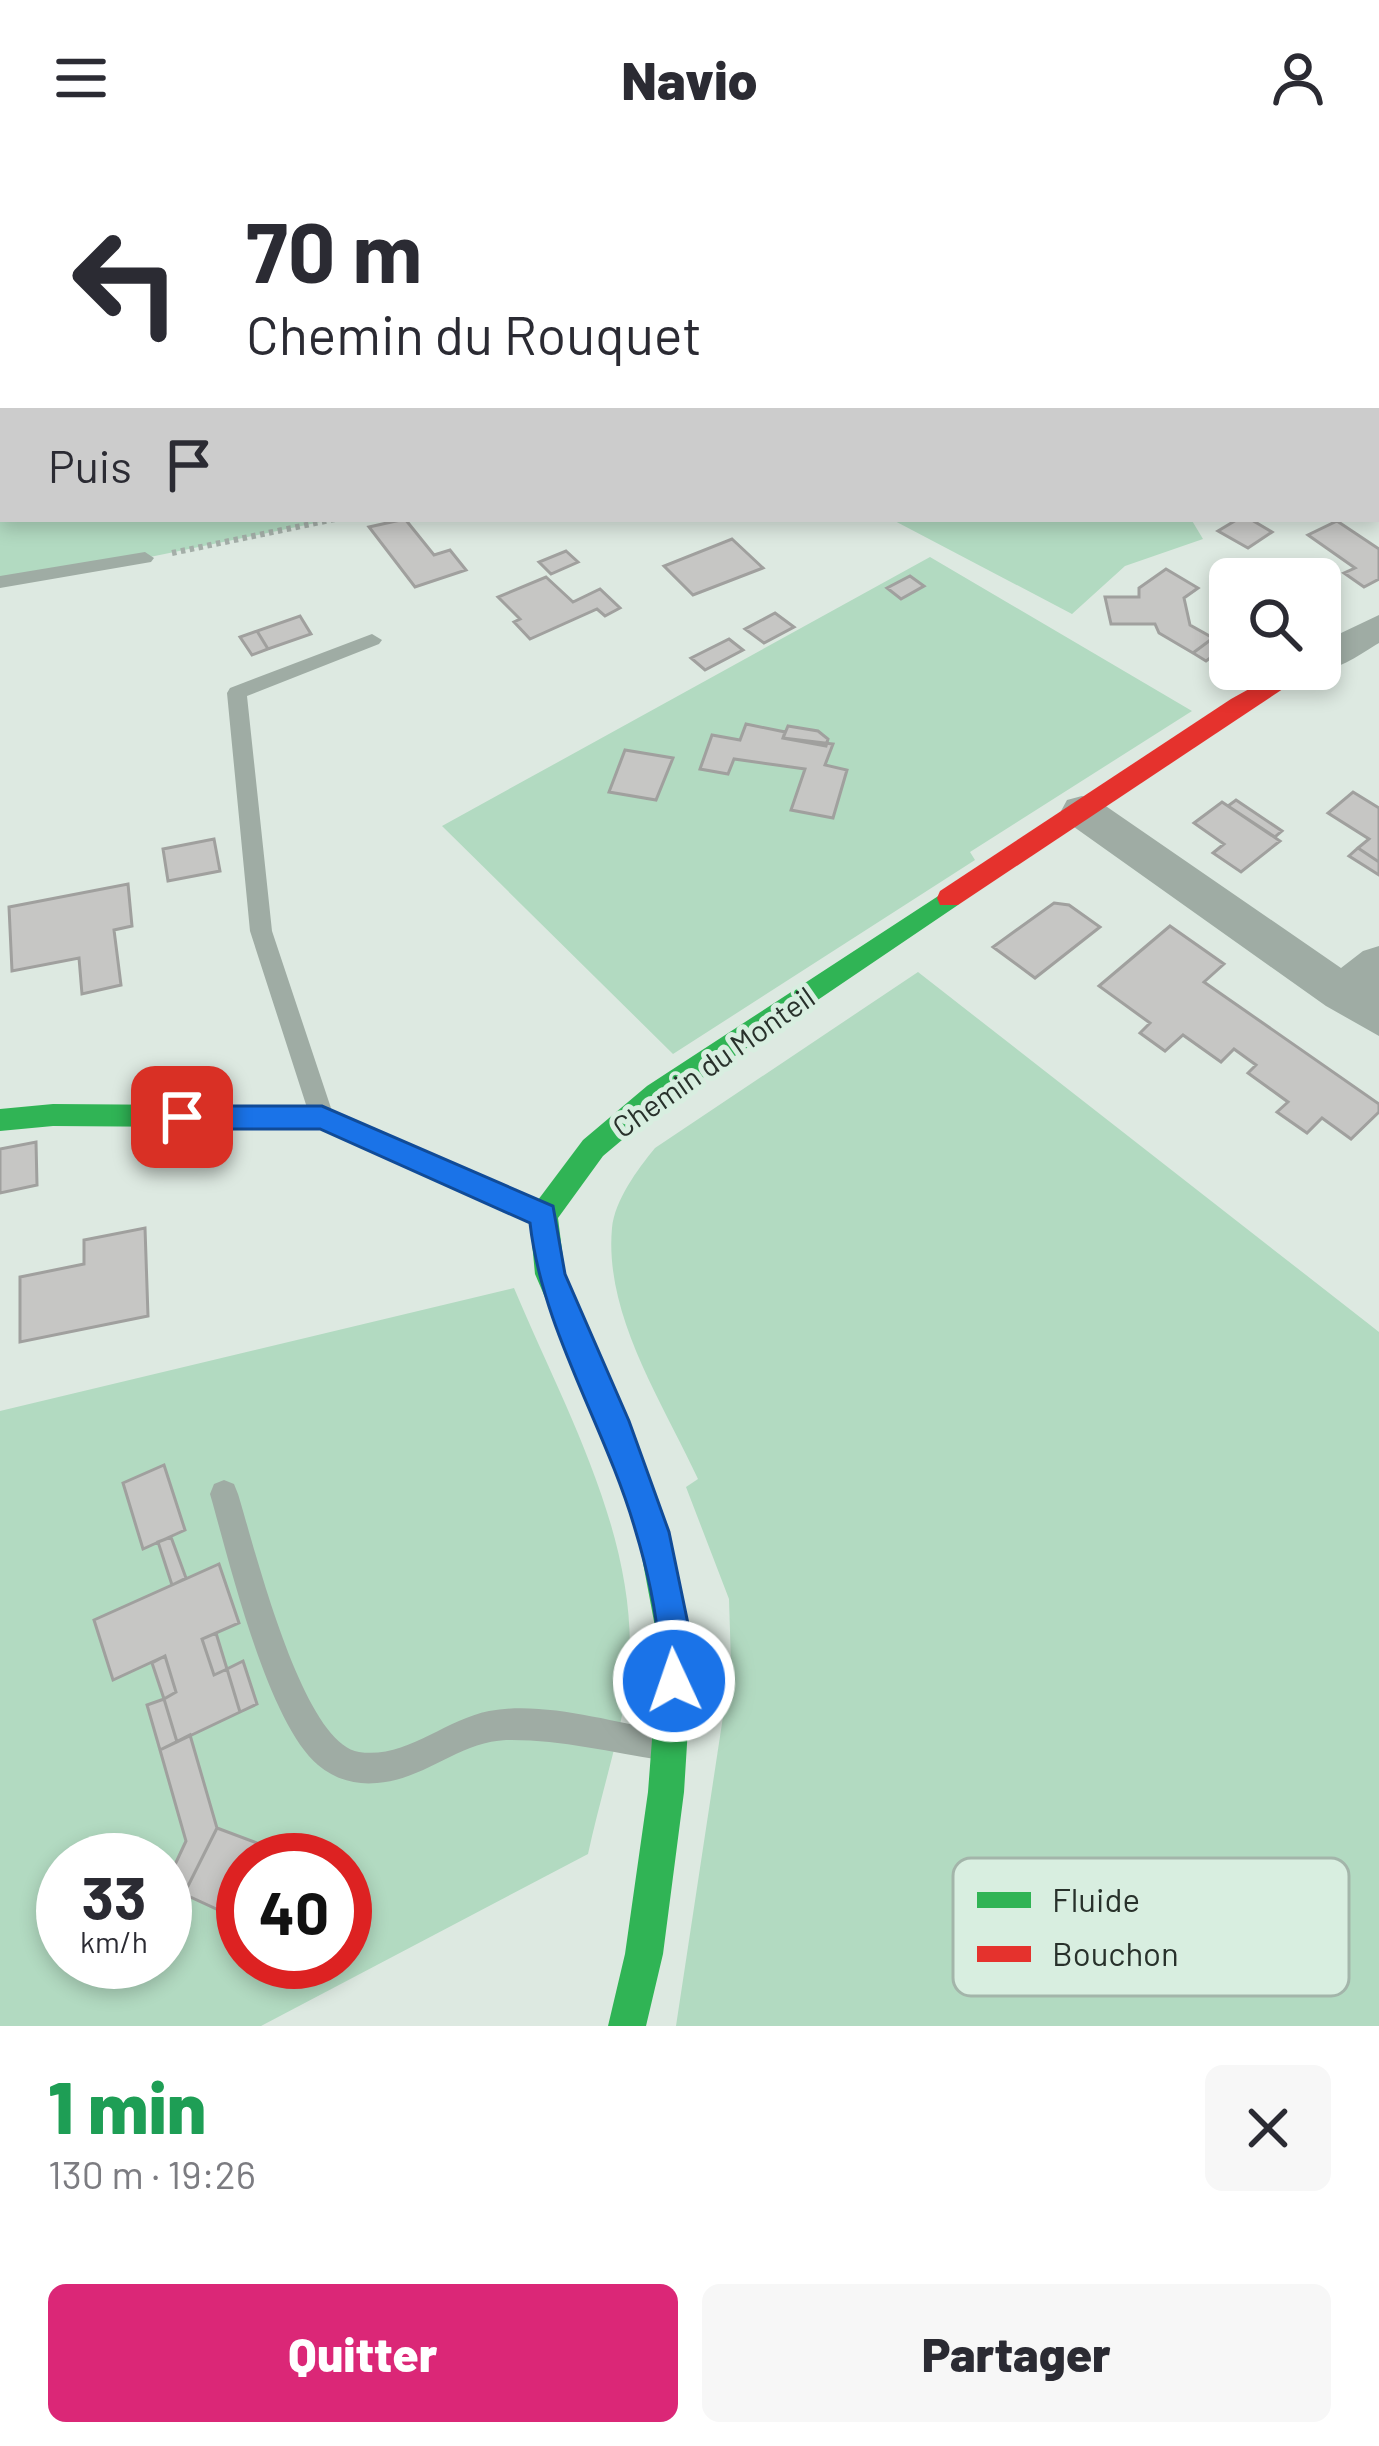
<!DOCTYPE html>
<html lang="fr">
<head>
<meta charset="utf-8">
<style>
	:root { --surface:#fff; --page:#f7f7f7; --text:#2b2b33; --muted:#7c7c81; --accent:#db2777 }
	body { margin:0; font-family:Barlow,sans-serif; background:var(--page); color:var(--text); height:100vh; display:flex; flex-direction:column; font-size:45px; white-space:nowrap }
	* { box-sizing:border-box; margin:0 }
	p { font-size:39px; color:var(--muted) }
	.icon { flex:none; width:66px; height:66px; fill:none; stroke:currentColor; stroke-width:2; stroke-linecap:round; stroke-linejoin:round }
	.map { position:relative; height:1870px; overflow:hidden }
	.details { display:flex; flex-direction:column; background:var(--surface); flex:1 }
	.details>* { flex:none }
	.guide { position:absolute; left:0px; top:0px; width:1380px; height:366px; box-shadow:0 6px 18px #0003; background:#fff; color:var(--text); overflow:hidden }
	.buttons { position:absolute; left:1209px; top:402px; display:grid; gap:24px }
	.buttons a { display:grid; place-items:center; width:132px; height:132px; border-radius:18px; background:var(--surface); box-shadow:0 6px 18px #0003; font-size:60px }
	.speed { position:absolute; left:36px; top:1677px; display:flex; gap:24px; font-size:60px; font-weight:700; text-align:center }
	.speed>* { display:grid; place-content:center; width:156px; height:156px; border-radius:50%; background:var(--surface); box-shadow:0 6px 18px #0003; line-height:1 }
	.speed small { font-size:30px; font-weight:400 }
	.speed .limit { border:18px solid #d22; background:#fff; color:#111 }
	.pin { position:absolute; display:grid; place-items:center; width:102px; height:102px; color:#fff; margin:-51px; border-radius:24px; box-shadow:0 6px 18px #0006 }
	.me { position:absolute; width:132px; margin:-66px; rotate:357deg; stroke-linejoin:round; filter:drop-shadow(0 0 9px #0008) }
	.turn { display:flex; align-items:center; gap:42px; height:252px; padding:0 48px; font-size:54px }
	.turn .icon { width:156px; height:156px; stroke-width:2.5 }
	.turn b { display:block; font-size:84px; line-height:102px }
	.then { display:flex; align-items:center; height:114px; padding:0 48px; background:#0003; gap:24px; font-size:45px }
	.round { display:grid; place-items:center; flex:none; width:126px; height:126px; border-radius:18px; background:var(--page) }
	.overview { display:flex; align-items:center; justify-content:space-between; height:204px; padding:0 48px }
	h1 { font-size:72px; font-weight:800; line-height:90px; color:#1e9e55 }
	.action { display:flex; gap:24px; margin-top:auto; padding:24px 48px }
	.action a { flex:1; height:138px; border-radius:18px; background:var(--accent); color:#fff; font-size:48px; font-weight:800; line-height:138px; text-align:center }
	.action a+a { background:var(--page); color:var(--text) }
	header { display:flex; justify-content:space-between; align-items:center; height:156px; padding:0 48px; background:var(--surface); font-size:54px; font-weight:800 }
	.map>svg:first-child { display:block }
	.green { fill:#b2dac1; fill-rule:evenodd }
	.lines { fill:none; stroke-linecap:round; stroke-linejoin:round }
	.stream { stroke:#8fd5ac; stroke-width:9 }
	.building { fill:#c6c6c4; stroke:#a0a09e; stroke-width:3 }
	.path-far1 { stroke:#a4aea8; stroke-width:4.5; stroke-dasharray:4.5 4.5; stroke-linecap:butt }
	.path { stroke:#a4aea8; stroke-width:6; stroke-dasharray:4.5 4.5; stroke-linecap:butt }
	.lane { fill:#9faca4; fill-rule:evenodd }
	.street { fill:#9faca4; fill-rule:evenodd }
	.fast { fill:#30b455; fill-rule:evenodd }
	.jam { fill:#e5322d; fill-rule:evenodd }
	.route { fill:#1a73e8; stroke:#114b97; stroke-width:3 }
	.labels { text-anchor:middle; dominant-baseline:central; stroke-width:10; stroke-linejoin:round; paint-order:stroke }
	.street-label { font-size:30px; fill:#28312b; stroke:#d8eee0 }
	.key { fill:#d8eee0; stroke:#a3b5aa; stroke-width:3 }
	.key-label { font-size:33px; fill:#28312b }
</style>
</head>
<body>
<header><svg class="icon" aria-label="menu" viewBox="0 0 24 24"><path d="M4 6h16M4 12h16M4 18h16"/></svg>Navio<svg class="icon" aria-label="person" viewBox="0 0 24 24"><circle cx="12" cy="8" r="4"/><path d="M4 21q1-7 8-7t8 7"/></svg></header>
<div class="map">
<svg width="1379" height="1870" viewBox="0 0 1379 1870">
	<rect width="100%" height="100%" fill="#dde9e1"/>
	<path class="green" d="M 0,57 L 3,363 L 335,363 L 145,402 L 0,423 Z
		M 891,363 L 1191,363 L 1203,383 L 1125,410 L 1072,458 Z
		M 930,401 L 1192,555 L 970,696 L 975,704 L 673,898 L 442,670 Z
		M 918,816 L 1379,1176 L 1379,1870 L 676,1870 L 731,1508 L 729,1443 L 686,1331 L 698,1323 C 663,1247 604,1159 612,1072 C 615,1044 637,1014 655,992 Z
		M 514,1132 C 567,1259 651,1401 625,1545 C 615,1596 599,1647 588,1698 L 261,1870 L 0,1870 L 0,1255 ZM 63,1704 L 165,1704 L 165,1806 L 63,1806 ZM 243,1704 L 345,1704 L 345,1806 L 243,1806 Z"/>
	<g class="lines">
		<path class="stream" d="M 1136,0 L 1148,3"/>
	</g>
	<path class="building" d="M 405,363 L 434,399 L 450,394 L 466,414 L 415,431 L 369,371 Z
		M 1238,363 L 1250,363 L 1272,376 L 1248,392 L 1218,375 Z
		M 1337,365 L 1379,393 L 1379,423 L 1364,431 L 1344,417 L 1355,412 L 1308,379 Z
		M 732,383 L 763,412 L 693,439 L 664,410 Z
		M 566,395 L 578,406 L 551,418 L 539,406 Z
		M 1166,413 L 1198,432 L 1184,442 L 1190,469 L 1213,482 L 1193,497 L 1159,477 L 1155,468 L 1111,468 L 1105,441 L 1139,441 L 1139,432 Z
		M 910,420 L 924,430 L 901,443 L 887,432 Z
		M 546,421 L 573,446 L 600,433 L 620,452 L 605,460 L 597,453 L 530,483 L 514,466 L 520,463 L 498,441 Z
		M 775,457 L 794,471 L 764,487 L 745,473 Z
		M 300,460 L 311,478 L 268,493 L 257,475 Z
		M 257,475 L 268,493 L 252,499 L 240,481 Z
		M 1213,482 L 1227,490 L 1206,505 L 1193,497 Z
		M 729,483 L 743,494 L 705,514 L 691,502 Z
		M 746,568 L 785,576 L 783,582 L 833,588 L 825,609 L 847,614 L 833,662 L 791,654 L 805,613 L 734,603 L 728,618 L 700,613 L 712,579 L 740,584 Z
		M 788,570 L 818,575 L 828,583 L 826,590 L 783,582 Z
		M 625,594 L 673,602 L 656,644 L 609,636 Z
		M 1353,636 L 1379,652 L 1379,706 L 1358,692 L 1369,683 L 1328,657 Z
		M 1236,644 L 1282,675 L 1275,681 L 1228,650 Z
		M 1222,646 L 1280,685 L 1241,716 L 1213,697 L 1224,688 L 1194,667 Z
		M 214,683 L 220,715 L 168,725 L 163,693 Z
		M 1358,692 L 1379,706 L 1379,719 L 1349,700 Z
		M 128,728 L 132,770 L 114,774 L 121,829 L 82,838 L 79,802 L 12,815 L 9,751 Z
		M 1054,747 L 1069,749 L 1100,771 L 1035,822 L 993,791 Z
		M 1170,770 L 1224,808 L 1204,826 L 1379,948 L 1379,956 L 1351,983 L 1322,962 L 1307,977 L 1277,956 L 1288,946 L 1248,917 L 1256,909 L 1234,893 L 1221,906 L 1183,879 L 1165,895 L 1140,877 L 1150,867 L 1099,830 Z
		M 36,986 L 37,1029 L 0,1037 L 0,993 Z
		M 145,1072 L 148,1160 L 20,1186 L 20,1121 L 84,1108 L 84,1084 Z
		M 164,1309 L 185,1374 L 143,1393 L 123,1327 Z
		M 171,1381 L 186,1422 L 172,1429 L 158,1386 Z
		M 219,1408 L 239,1467 L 202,1483 L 214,1519 L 227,1513 L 240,1556 L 177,1586 L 164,1543 L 176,1536 L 165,1500 L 113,1524 L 94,1464 Z
		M 216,1477 L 227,1513 L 214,1519 L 202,1483 Z
		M 165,1500 L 176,1536 L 164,1543 L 152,1507 Z
		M 243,1505 L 257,1548 L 240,1556 L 227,1513 Z
		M 164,1543 L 177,1586 L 160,1594 L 147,1549 Z
		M 190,1579 L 217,1672 L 184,1738 L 165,1730 L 186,1685 L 160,1594 Z
		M 217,1672 L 257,1687 L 249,1704 L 243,1704 L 243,1715 L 223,1756 L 184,1738 Z"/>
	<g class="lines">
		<path class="path-far1" d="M 1181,0 L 1192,3"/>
		<path class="path" d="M 172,397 L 335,363"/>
		<path class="lane" d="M 145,396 L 154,402 L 151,406 L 0,432 L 0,420 Z
			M 372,478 L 382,484 L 379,488 L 247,540 L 272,775 L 334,961 L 331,968 L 313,968 L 310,961 L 250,775 L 227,537 L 230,532 Z
			M 224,1324 L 234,1328 L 238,1338 C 254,1389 302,1588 359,1596 C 406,1603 444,1564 489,1555 C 543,1545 607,1565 661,1574 L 672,1578 L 676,1589 L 672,1600 L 661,1604 C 610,1596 558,1583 506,1584 C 459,1586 424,1624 377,1627 C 354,1629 335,1623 318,1609 C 267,1566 229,1404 210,1338 L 214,1328 Z"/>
		<path class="street" d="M 592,0 L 629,0 L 631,3 L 594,3 Z
			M 1327,0 L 1364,0 L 1325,3 Z
			M 1377,156 L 1379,156 L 1379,175 L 1377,175 Z
			M 1379,459 L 1379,487 C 1358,499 1334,519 1310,513 L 1320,513 L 1320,487 Z
			M 1082,640 L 1097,644 L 1341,812 L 1363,795 L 1379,790 L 1379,880 L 1326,850 L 1067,666 L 1061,655 L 1067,644 Z"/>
		<path class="fast" d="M 949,733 L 961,742 L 958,749 L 667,946 L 603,1000 L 558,1062 L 565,1118 L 628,1265 L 669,1375 L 693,1492 L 684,1636 L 663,1798 L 646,1870 L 608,1870 L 625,1798 L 648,1636 L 659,1492 L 637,1375 L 598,1265 L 535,1118 L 530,1066 L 320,972 L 53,970 L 0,975 L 0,953 L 53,948 L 322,950 L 538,1044 L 583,984 L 647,930 Z"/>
		<path class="jam" d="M 1285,513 L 1313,513 L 958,749 L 940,749 L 937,742 L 940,735 L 1231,543 Z"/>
	</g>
	<path class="route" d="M 182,950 L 322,950 L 553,1050 L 565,1118 L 629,1265 L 669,1376 L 693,1492 L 686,1537 L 674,1542 L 662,1537 C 655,1521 660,1508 659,1491 C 656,1454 646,1409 635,1373 C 605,1270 542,1173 530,1067 L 320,973 L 182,973 L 172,969 L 168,961 L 172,953 Z"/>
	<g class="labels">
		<g class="street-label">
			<text transform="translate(713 905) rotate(-35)">Chemin du Monteil</text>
		</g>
	</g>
	<rect x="953" y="1702" width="396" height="138" rx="18" class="key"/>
	<rect x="977" y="1736" width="54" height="16" fill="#30b455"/>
	<rect x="977" y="1790" width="54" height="16" fill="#e5322d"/>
	<g class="key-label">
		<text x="1052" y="1756">Fluide</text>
		<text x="1052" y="1810">Bouchon</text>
	</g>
</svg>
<div class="buttons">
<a><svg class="icon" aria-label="search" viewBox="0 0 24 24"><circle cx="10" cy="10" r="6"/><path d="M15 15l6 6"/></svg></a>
</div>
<div class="speed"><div>33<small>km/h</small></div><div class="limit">40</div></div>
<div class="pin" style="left:182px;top:961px;background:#d93025"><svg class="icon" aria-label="arrive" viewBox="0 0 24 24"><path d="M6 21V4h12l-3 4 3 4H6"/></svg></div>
<svg class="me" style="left:674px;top:1525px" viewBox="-20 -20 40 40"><circle r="17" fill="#1a73e8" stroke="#fff" stroke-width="3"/><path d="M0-11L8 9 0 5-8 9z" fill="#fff"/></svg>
<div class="guide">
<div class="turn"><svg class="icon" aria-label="left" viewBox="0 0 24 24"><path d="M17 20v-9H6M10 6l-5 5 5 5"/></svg><div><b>70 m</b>Chemin du Rouquet</div></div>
<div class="then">Puis<svg class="icon" aria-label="arrive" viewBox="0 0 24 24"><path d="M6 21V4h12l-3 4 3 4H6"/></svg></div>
</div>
</div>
<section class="details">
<div class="overview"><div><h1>1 min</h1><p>130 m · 19:26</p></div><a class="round"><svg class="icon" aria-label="close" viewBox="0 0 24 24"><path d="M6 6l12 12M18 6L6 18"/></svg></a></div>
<div class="action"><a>Quitter</a><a>Partager</a></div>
</section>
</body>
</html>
